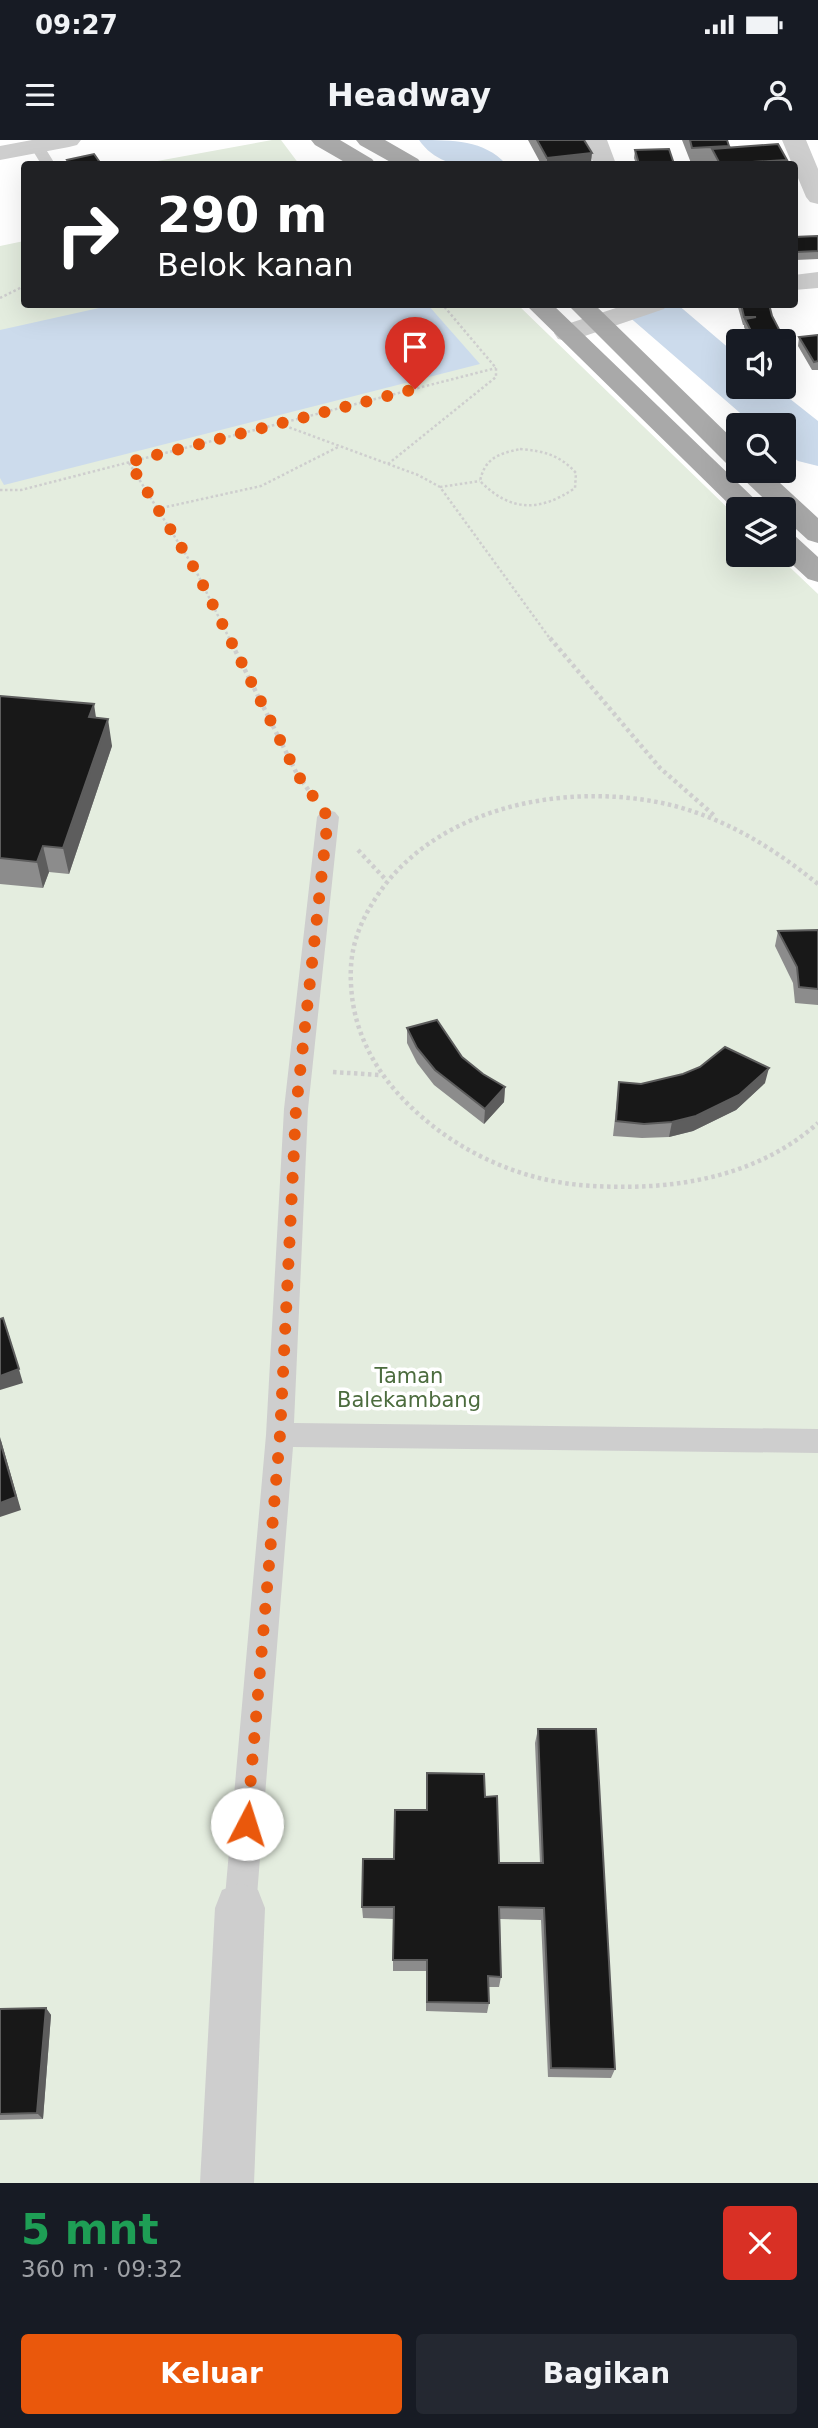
<!DOCTYPE html>
<html lang="id">
<head>
<meta charset="utf-8">
<style>
	:root { --surface:#171b24; --page:#242831; --text:#f1f3f6; --muted:#9ea1a6; --accent:#ea580c }
	body { margin:0; font-family:"DejaVu Sans",sans-serif; background:var(--page); color:var(--text); height:100vh; display:flex; flex-direction:column; font-size:26px; white-space:nowrap }
	* { box-sizing:border-box; margin:0 }
	p { font-size:23px; color:var(--muted) }
	.icon { flex:none; width:38px; height:38px; fill:none; stroke:currentColor; stroke-width:2; stroke-linecap:round; stroke-linejoin:round }
	.map { position:relative; height:2043px; overflow:hidden }
	.details { display:flex; flex-direction:column; background:var(--surface); flex:1 }
	.details>* { flex:none }
	.top-card { position:absolute; left:21px; top:21px; width:777px; height:147px; border-radius:7px; box-shadow:0 7px 28px #0002; background:#202124; color:#fff; overflow:hidden }
	.fabs { position:absolute; left:726px; top:189px; display:grid; gap:14px }
	.fabs a { display:grid; place-items:center; width:70px; height:70px; border-radius:7px; background:var(--surface); box-shadow:0 7px 28px #0002; font-size:35px }
	.pin { position:absolute; display:grid; place-items:center; width:60px; height:60px; color:#fff; margin:-72px -30px; border-radius:50% 50% 50% 0; rotate:-45deg; box-shadow:0 0 7px #0007 }
	.pin .icon { rotate:45deg }
	.me { position:absolute; width:77px; margin:-38px; rotate:5deg; stroke-linejoin:round; filter:drop-shadow(0 0 5px #0008) }
	.turn { display:flex; align-items:center; gap:24px; height:147px; padding:0 21px; font-size:32px }
	.turn .icon { width:91px; height:91px; stroke-width:2.5 }
	.turn b { display:block; font-size:49px; line-height:60px }
	.round { display:grid; place-items:center; flex:none; width:74px; height:74px; border-radius:7px; background:var(--page) }
	.headline { display:flex; align-items:center; justify-content:space-between; height:119px; padding:0 21px }
	h1 { font-size:42px; font-weight:700; line-height:52px; color:#1e9e55 }
	.button { display:flex; gap:14px; margin-top:auto; padding:14px 21px }
	.button a { flex:1; height:80px; border-radius:7px; background:var(--accent); color:#fff; font-size:28px; font-weight:700; line-height:80px; text-align:center }
	.button a+a { background:var(--page); color:var(--text) }
	.status { display:flex; justify-content:space-between; align-items:center; height:49px; padding:0 35px; background:var(--surface); direction:ltr }
	.status svg { height:19px; fill:currentColor }
	header { display:flex; justify-content:space-between; align-items:center; height:91px; padding:0 21px; background:var(--surface); font-size:32px; font-weight:700 }
	.map>svg:first-child { display:block }
	.green { fill:#e4eddf }
	.water { fill:#ccdbec }
	.lines { fill:none; stroke-linecap:round; stroke-linejoin:round }
	.river { fill:#ccdbec; fill-rule:evenodd }
	.path-far1 { stroke:#cecece; stroke-width:2.5; stroke-dasharray:2.5 2.5; stroke-linecap:butt }
	.path { stroke:#cecece; stroke-width:4.5; stroke-dasharray:3.5 3.5; stroke-linecap:butt }
	.service { fill:#cecece; fill-rule:evenodd }
	.minor { fill:#cecece; fill-rule:evenodd }
	.primary { fill:#a9a9a9; fill-rule:evenodd }
	.wall { fill:#8c8c8c }
	.shaded-wall { fill:#5d5d5d }
	.building { fill:#181818; stroke:#5d5d5d; stroke-width:2 }
	.route { stroke:#ea580c; stroke-width:12; stroke-dasharray:0 21.6 }
	.labels { text-anchor:middle; dominant-baseline:central; stroke-width:7; stroke-linejoin:round; paint-order:stroke }
	.park-label { font-size:21px; fill:#4c6c3e; stroke:#fff }
</style>
</head>
<body>
<div class="status"><b>09:27</b><svg viewBox="0 0 49 12"><path d="M0 12V9h3v3zM5 12V6h3v6zM10 12V3h3v9zM15 12V0h3v12zM26 1h20v11H26zM47 4h2v5h-2z"/></svg></div>
<header><svg class="icon" aria-label="menu" viewBox="0 0 24 24"><path d="M4 6h16M4 12h16M4 18h16"/></svg>Headway<svg class="icon" aria-label="person" viewBox="0 0 24 24"><circle cx="12" cy="8" r="4"/><path d="M4 21q1-7 8-7t8 7"/></svg></header>
<div class="map">
<svg width="818" height="2043" viewBox="0 0 818 2043">
	<rect width="100%" height="100%" fill="#fff"/>
	<path class="green" d="M 272,0 L 281,0 L 299,24 L 141,24 Z
		M 24,101 L 24,164 L 518,165 L 738,378 L 738,415 L 777,415 L 818,454 L 818,2043 L 0,2043 L 0,106 Z"/>
	<path class="water" d="M 117,164 L 428,165 L 480,224 L 4,345 L 0,338 L 0,190 Z"/>
	<g class="lines">
		<path class="river" d="M 419,0 C 453,0 484,0 506,24 C 473,27 440,30 419,0 Z
			M 619,164 L 677,164 L 738,216 L 738,247 L 775,247 L 818,281 L 818,326 L 798,321 L 784,310 L 784,285 L 754,285 L 627,175 Z"/>
		<path class="path-far1" d="M 0,158 L 24,146
			M 280,284 L 418,335 L 440,347 L 551,500
			M 520,309 C 544,311 560,315 576,333 L 575,348 C 540,372 510,372 480,341 C 485,318 498,314 520,309 Z
			M 129,323 L 196,431 L 230,500
			M 388,324 L 496,237 L 496,228 L 442,164
			M 440,347 L 480,341
			M 0,350 L 21,350 L 496,228
			M 157,369 L 261,346 L 340,306"/>
		<path class="path" d="M 229,498 L 297,634 L 312,655
			M 550,498 L 660,628 L 716,677
			M 358,710 L 386,740
			M 818,744 C 773,708 730,681 675,666 C 573,640 438,664 377,756 C 358,785 349,810 351,844 C 353,893 377,935 412,968 C 457,1011 517,1039 580,1045 C 663,1052 753,1041 818,983
			M 333,932 L 380,935"/>
		<path class="service" d="M 37,2 L 42,3 L 55,24 L 41,24 L 30,6 Z
			M 328,670 L 335,672 L 339,677 L 308,969 L 294,1283 L 818,1289 L 818,1313 L 293,1307 L 256,1768 L 251,1779 L 240,1784 L 229,1779 L 224,1768 L 266,1295 L 284,969 L 317,677 L 321,672 Z"/>
		<path class="minor" d="M 32,0 L 81,0 L 77,5 L 69,7 L 0,20 L 0,6 Z
			M 583,0 L 607,0 L 616,24 L 594,24 Z
			M 782,0 L 806,0 L 818,29 L 818,64 L 810,62 L 806,57 Z
			M 818,132 L 818,148 L 794,150 L 794,135 Z
			M 628,164 L 667,164 L 664,169 L 576,199 L 567,201 L 558,199 L 554,193 L 558,187 Z
			M 240,1743 L 258,1750 L 265,1768 L 254,2043 L 200,2043 L 215,1768 L 222,1750 Z"/>
		<path class="primary" d="M 311,0 L 340,0 L 372,19 L 376,24 L 348,24 L 315,5 Z
			M 356,0 L 385,0 L 418,19 L 422,24 L 394,24 L 360,5 Z
			M 525,164 L 552,164 L 765,369 L 738,369 L 738,373 Z
			M 567,164 L 594,164 L 738,304 L 738,327 L 728,325 Z
			M 738,329 L 767,331 L 818,378 L 818,403 L 808,400 L 784,378 L 784,369 L 775,369 L 741,337 L 737,331 Z
			M 784,392 L 794,395 L 818,417 L 818,442 L 808,439 L 782,415 L 784,415 Z"/>
	</g>
	<path class="wall" d="M 528,0 L 584,0 L 591,24 L 541,24 Z
		M 682,0 L 727,0 L 729,7 L 787,20 L 786,24 L 711,24 L 711,22 L 691,23 Z
		M 635,10 L 674,24 L 636,24 L 634,18 Z
		M 818,96 L 818,119 L 796,120 L 794,117 L 794,97 Z
		M 737,164 L 769,164 L 772,176 L 785,201 L 784,206 L 784,201 L 750,201 L 744,187 L 744,185 L 743,185 Z
		M 818,195 L 818,230 L 812,230 L 798,206 L 799,197 Z
		M 0,556 L 96,578 L 112,606 L 69,734 L 49,732 L 43,748 L 0,744 Z
		M 778,791 L 818,791 L 818,865 L 795,863 L 793,843 L 775,806 Z
		M 407,888 L 462,917 L 483,934 L 505,947 L 504,962 L 484,984 L 434,945 L 417,923 L 407,903 Z
		M 619,942 L 641,944 L 765,943 L 736,970 L 693,991 L 669,997 L 642,998 L 613,996 Z
		M 538,1589 L 615,1929 L 611,1938 L 548,1937 L 541,1780 L 500,1779 L 501,1837 L 499,1847 L 488,1847 L 489,1863 L 487,1873 L 426,1871 L 426,1831 L 393,1831 L 393,1779 L 363,1778 L 362,1767 L 427,1670 L 485,1657 L 499,1723 L 540,1723 L 535,1603 Z
		M 46,1868 L 51,1875 L 43,1979 L 0,1980 L 0,1869 Z"/>
	<path class="shaded-wall" d="M 592,13 L 591,24 L 547,24 L 547,18 Z
		M 94,564 L 98,591 L 89,577 Z
		M 108,579 L 112,606 L 69,734 L 63,708 Z
		M 43,706 L 49,732 L 43,748 L 37,722 Z
		M 769,928 L 765,943 L 736,970 L 693,991 L 669,997 L 672,982 Z
		M 505,947 L 504,962 L 484,984 L 485,969 Z
		M 8,1192 L 23,1243 L 0,1250 L 0,1236 Z
		M 0,1297 L 21,1370 L 0,1377 Z
		M 46,1868 L 51,1875 L 43,1979 L 37,1973 Z"/>
	<path class="building" d="M 537,0 L 584,0 L 592,13 L 547,18 Z
		M 690,0 L 727,0 L 729,6 L 692,8 Z
		M 778,4 L 787,20 L 720,24 L 712,9 Z
		M 669,9 L 674,24 L 639,24 L 635,10 Z
		M 94,14 L 101,24 L 70,24 L 67,20 Z
		M 818,96 L 818,111 L 797,112 L 794,105 L 794,97 Z
		M 741,164 L 769,164 L 772,176 L 785,201 L 756,201 L 745,179 L 756,177 L 744,177 Z
		M 818,195 L 818,221 L 814,222 L 799,197 Z
		M 0,556 L 94,564 L 89,577 L 108,579 L 63,708 L 43,706 L 37,722 L 0,718 Z
		M 818,790 L 818,849 L 799,847 L 797,827 L 778,791 Z
		M 437,880 L 462,917 L 483,934 L 505,947 L 485,969 L 435,930 L 417,908 L 407,888 Z
		M 725,907 L 769,928 L 739,955 L 696,976 L 672,982 L 644,984 L 616,981 L 619,942 L 641,944 L 683,934 L 700,927 Z
		M 3,1178 L 19,1229 L 0,1236 L 0,1179 Z
		M 0,1301 L 16,1357 L 0,1363 Z
		M 538,1589 L 596,1589 L 615,1929 L 551,1928 L 544,1768 L 499,1767 L 501,1837 L 488,1836 L 489,1863 L 427,1862 L 427,1820 L 393,1820 L 394,1767 L 362,1767 L 363,1719 L 394,1719 L 395,1670 L 427,1670 L 427,1633 L 484,1634 L 485,1657 L 497,1656 L 499,1723 L 543,1723 Z
		M 46,1868 L 37,1973 L 0,1974 L 0,1869 Z"/>
	<g class="lines">
		<path class="route" d="M 247,1684 L 280,1295 L 296,969 L 328,677 L 297,634 L 196,431 L 129,322 L 415,249"/>
	</g>
	<g class="labels">
		<g class="park-label">
			<text x="409" y="1236">Taman<tspan x="409" dy="24">Balekambang</tspan></text>
		</g>
	</g>
</svg>
<div class="fabs">
<a><svg class="icon" aria-label="sound" viewBox="0 0 24 24"><path d="M4 9h4l5-4v14l-5-4H4zM17 9q2 3 0 6"/></svg></a>
<a><svg class="icon" aria-label="search" viewBox="0 0 24 24"><circle cx="10" cy="10" r="6"/><path d="M15 15l6 6"/></svg></a>
<a><svg class="icon" aria-label="layers" viewBox="0 0 24 24"><path d="M12 4l9 5-9 5-9-5zM3 14l9 5 9-5"/></svg></a>
</div>
<div class="pin" style="left:415px;top:249px;background:#d93025"><svg class="icon" aria-label="arrive" viewBox="0 0 24 24"><path d="M6 21V4h12l-3 4 3 4H6"/></svg></div>
<svg class="me" style="left:247px;top:1684px" viewBox="-20 -20 40 40"><circle r="19" fill="#fff"/><path d="M0-13L10 11 0 6-10 11z" fill="#ea580c"/></svg>
<div class="top-card">
<div class="turn"><svg class="icon" aria-label="right" viewBox="0 0 24 24"><path d="M7 20v-9h11M14 6l5 5-5 5"/></svg><div><b>290 m</b>Belok kanan</div></div>
</div>
</div>
<section class="details">
<div class="headline"><div><h1>5 mnt</h1><p>360 m · 09:32</p></div><a class="round" style="background:#d93025;color:#fff"><svg class="icon" aria-label="close" viewBox="0 0 24 24"><path d="M6 6l12 12M18 6L6 18"/></svg></a></div>
<div class="button"><a>Keluar</a><a>Bagikan</a></div>
</section>
</body>
</html>
